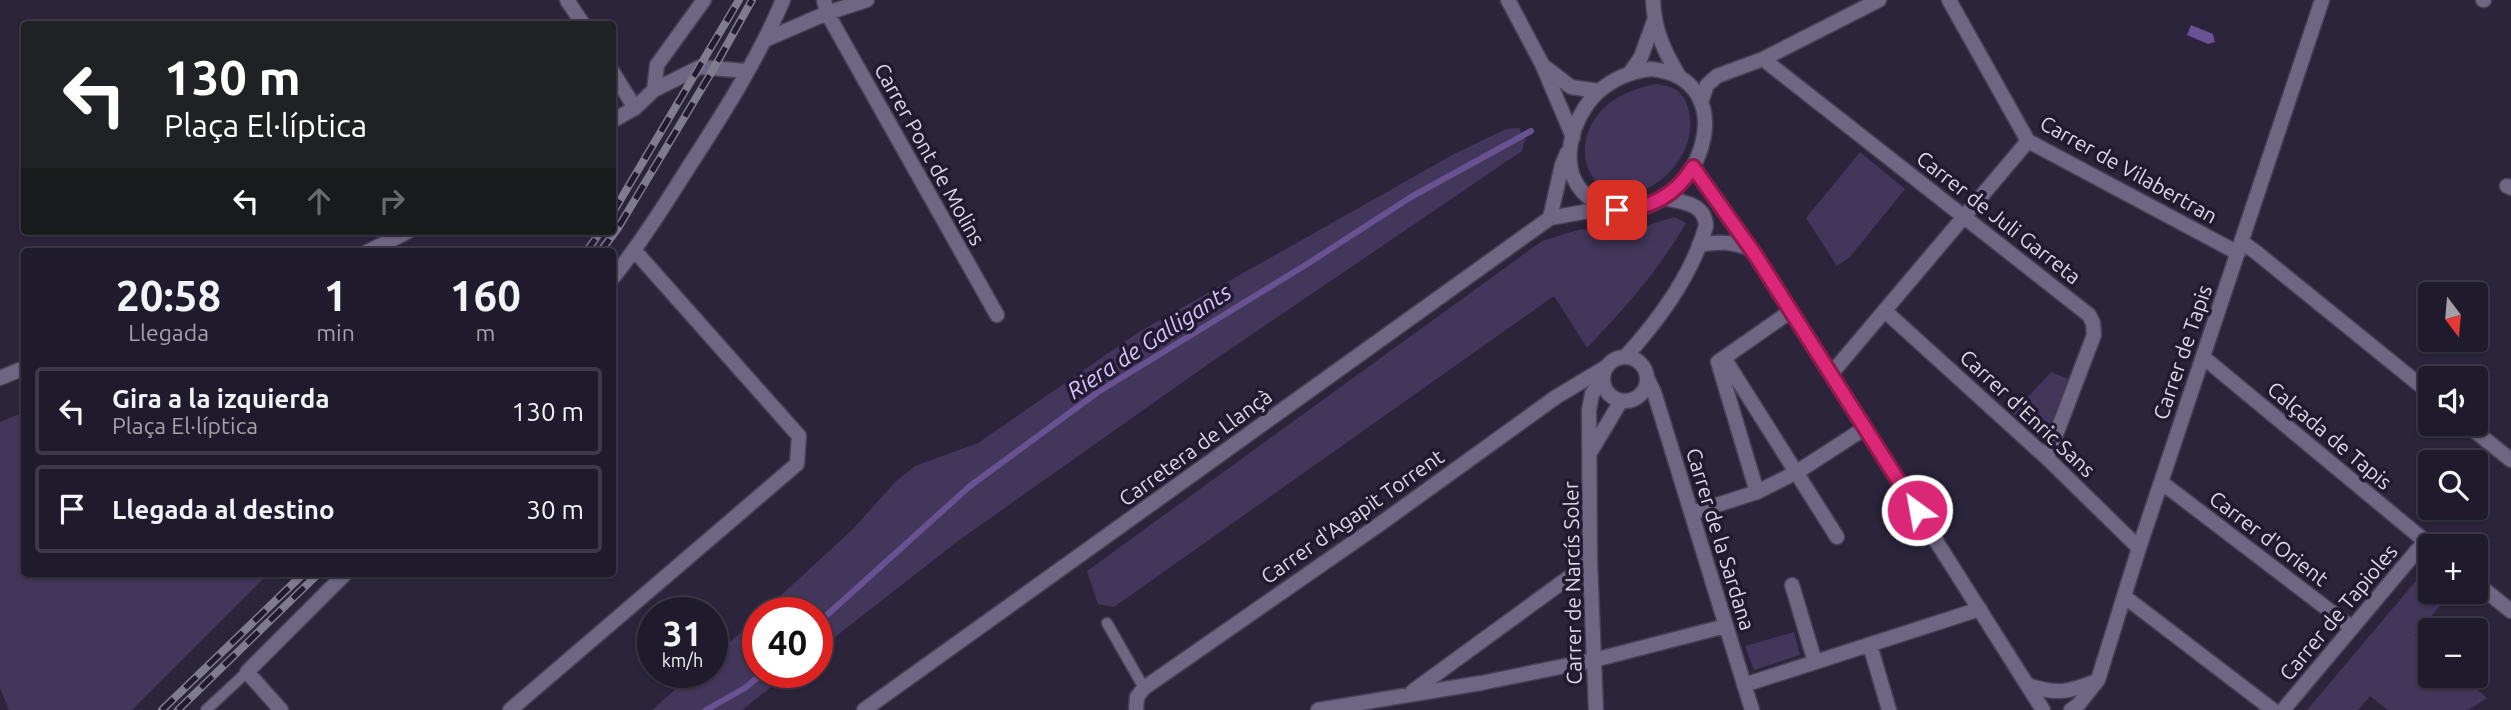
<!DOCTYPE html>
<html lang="es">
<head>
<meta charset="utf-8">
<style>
	:root { --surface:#201b2c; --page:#282434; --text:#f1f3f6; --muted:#a2a1a9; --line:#3d3948 }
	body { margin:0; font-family:Ubuntu,sans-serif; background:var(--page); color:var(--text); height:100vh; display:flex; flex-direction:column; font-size:26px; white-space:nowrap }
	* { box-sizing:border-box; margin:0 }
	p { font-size:23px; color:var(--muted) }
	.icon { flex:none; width:38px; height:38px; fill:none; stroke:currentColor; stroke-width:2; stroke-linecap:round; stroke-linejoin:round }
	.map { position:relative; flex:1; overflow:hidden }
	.details { position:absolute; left:21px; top:248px; width:595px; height:329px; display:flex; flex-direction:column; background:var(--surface); border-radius:7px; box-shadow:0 2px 5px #0004,0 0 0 2px var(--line) }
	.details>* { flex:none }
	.guide { position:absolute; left:21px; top:21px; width:595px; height:214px; border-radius:7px; box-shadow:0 2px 5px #0004,0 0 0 2px var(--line); background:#202124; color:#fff; overflow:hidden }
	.needle { width:46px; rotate:164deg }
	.tools { position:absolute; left:2418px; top:282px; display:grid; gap:14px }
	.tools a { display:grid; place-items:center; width:70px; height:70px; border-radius:7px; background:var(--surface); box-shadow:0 2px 5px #0004,0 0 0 2px var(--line); font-size:35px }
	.speed { position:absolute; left:637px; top:597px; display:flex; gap:14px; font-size:35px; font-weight:700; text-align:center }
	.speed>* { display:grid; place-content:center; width:91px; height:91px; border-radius:50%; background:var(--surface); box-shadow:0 2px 5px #0004,0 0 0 2px var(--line); line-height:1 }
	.speed small { font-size:18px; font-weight:400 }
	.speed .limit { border:10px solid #d22; background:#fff; color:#111 }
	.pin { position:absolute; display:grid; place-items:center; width:60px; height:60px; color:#fff; margin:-30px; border-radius:14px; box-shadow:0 4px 10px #0006 }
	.me { position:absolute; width:77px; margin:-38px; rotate:328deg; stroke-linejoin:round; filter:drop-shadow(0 0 5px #0008) }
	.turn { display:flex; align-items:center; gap:24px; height:147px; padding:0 28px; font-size:32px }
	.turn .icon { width:91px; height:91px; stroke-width:2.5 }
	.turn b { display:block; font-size:49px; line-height:60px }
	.lanes { display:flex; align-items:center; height:66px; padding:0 28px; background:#0003; justify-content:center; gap:35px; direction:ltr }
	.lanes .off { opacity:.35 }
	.eta { display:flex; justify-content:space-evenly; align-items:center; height:119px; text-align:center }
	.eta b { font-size:42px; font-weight:700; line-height:49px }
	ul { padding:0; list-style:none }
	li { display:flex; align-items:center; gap:21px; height:88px; margin:0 14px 10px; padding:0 14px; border:4px solid var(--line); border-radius:7px }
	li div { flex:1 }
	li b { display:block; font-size:26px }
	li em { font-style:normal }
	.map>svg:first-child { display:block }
	.green { fill:#43365b }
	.water { fill:#685292 }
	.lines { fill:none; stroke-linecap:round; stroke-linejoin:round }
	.stream { stroke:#685292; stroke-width:6 }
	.service-casing { stroke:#474157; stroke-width:13 }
	.pedestrian-casing { stroke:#474157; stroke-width:17 }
	.minor-casing { stroke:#474157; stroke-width:17 }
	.tertiary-casing { stroke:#474157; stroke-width:17 }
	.service { stroke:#6f6683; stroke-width:10 }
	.pedestrian { stroke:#6f6683; stroke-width:14 }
	.minor { stroke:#6f6683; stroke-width:14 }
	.tertiary { stroke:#6f6683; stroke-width:14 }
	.rail-casing { stroke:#807b8e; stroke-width:8 }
	.rail { stroke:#221a31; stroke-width:5; stroke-dasharray:16; stroke-linecap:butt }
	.route-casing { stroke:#8e194d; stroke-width:18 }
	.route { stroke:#db2777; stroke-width:12 }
	.labels { text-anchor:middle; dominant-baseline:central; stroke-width:7; stroke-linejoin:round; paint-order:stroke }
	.street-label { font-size:21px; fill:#dcd8e7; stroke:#221a31 }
	.water-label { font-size:23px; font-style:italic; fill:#d7c5fe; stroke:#221a31 }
</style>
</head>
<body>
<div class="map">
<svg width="2511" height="710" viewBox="0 0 2511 710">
	<rect width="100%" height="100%" fill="#2b243b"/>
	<path class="green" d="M 1657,84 C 1662,85 1668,86 1673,88 C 1681,91 1686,100 1688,108 C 1699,143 1671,182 1638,192 C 1629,195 1621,197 1612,193 C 1575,175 1578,129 1608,104 C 1623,93 1639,87 1657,84 Z
		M 1519,128 L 1525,139 L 1522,151 L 1207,365 L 958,541 L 817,651 L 817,612 L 763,612 L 854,528 L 895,482 L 915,466 L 978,443 L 1139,332 L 1454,154 L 1506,129 Z
		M 1860,152 L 1905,189 L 1850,257 L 1837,266 L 1806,218 Z
		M 1674,217 L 1686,223 C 1659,270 1624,309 1587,348 L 1554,296 L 1114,607 L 1098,604 L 1087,571 L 1542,241 L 1581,229 L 1625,232 Z
		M 2051,372 L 2068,379 L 2044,442 L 2013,413 Z
		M 24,412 L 24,574 L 268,574 L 132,710 L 9,710 L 0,688 L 0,422 Z
		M 2426,569 L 2431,574 L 2431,592 L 2452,592 L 2415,635 L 2431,649 L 2431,676 L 2461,676 L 2487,698 L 2468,710 L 2388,710 L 2370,696 L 2358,710 L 2307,710 Z
		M 758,618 L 758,672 L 790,672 L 742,710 L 652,710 L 695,672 L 712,672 L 712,657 Z
		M 1794,632 L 1800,655 L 1754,670 L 1745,646 Z"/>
	<path class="water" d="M 2191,25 L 2213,34 L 2215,42 L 2208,44 L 2187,35 Z"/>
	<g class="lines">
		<path class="stream" d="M 817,624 L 970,486 L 1098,392 L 1304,266 L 1411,197 L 1531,131
			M 706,710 L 745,688 L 764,672"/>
		<g class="service-casing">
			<path id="service" d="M 1107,623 L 1144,688
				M 206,710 L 247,672"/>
		</g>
		<g class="pedestrian-casing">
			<path id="pedestrian" d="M 1724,358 L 1837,537
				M 1757,492 L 1718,362 L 1791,311
				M 1792,585 L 1815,662"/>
		</g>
		<g class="minor-casing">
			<path id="minor" d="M 567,0 L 583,24
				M 824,0 L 827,13 L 997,315
				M 1508,0 L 1542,64 L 1573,137
				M 1949,0 L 2028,141 L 2238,253
				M 2483,0 L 2484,0
				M 767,39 L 827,13 L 867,0
				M 1763,59 L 2089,315 L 2093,323 L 2094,335 L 2047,458
				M 1545,67 L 1571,87 L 1599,91
				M 612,71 L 635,108
				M 654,90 L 657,65 L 704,0
				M 1701,102 L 1707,85 L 1717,76 L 1763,59 L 1879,0
				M 612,121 L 635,108 L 654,90 L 700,67 L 746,71
				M 2507,186 L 2511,188
				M 2242,242 L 2257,253 L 2431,394
				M 367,252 L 409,231
				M 612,279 C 640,244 664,206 688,168 C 723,114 758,59 783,0
				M 1885,311 L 2047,458 L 2139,548
				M 2203,357 L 2431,546
				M 1831,374 L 2028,141
				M 0,378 L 24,368
				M 1648,380 L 1654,392 L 1752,710
				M 2466,424 L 2511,460
				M 2161,482 L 2351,627
				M 1692,513 L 1757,492 L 1797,472 L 1865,428
				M 2476,583 L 2511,611
				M 2125,597 L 2273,710
				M 1870,645 L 1889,710
				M 1744,685 L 1980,609
				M 2028,685 C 2057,695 2069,692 2097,681
				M 1413,691 L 1590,562
				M 281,710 L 247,672 L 345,574
				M 510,710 L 797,464 L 799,436 L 635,251
				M 1136,710 L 1137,697 L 1144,688 L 1380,524 L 1556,397 L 1606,367
				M 1318,710 L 1481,683 L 1594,660 L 1726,626
				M 2071,710 L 2078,705 L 2098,680 L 2139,548 L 2322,0
				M 2283,710 L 2425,541"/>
		</g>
		<g class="tertiary-casing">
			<path id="tertiary" d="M 1653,0 C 1654,30 1664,51 1679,76
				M 1651,69 C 1747,78 1702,217 1616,210 C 1605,209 1595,203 1587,196 C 1556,170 1571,117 1598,92 C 1613,79 1632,71 1651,69 Z
				M 1630,73 L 1641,57 L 1654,21
				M 1693,167 L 1756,256 L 2043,710
				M 1550,218 L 1562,165 L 1567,153
				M 1699,245 C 1719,241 1732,242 1751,249
				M1603 379a22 22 0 1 1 44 0a22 22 0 1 1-44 0Z
				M 1625,357 C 1659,320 1692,275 1706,226 C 1705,203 1682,202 1663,198
				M 1591,451 L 1621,401
				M 864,710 L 1550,218 L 1606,208
				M 1596,710 L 1590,562 L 1589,410 L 1592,394 L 1603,378"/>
		</g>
		<use href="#service" class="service"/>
		<use href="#pedestrian" class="pedestrian"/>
		<use href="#minor" class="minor"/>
		<use href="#tertiary" class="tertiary"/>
		<g class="rail-casing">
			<path id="rail" d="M 612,214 L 739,0
				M 586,252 L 601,231
				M 600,252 L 618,228 L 714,68 L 752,0
				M 162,710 L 303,574
				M 178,710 L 318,574"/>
		</g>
		<use href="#rail" class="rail"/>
	</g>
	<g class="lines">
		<g class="route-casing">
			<path id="route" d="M 1617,210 C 1650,209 1676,195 1693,167 L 1756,256 L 1917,510"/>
		</g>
		<use href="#route" class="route"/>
	</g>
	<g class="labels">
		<g class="street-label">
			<text transform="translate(930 154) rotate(61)">Carrer Pont de Molins</text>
			<text transform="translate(2129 169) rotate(29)">Carrer de Vilabertran</text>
			<text transform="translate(1999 217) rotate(38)">Carrer de Juli Garreta</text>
			<text transform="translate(2182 352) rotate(-71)">Carrer de Tapis</text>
			<text transform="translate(2028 413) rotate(43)">Carrer d'Enric Sans</text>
			<text transform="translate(2330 435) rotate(40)">Calçada de Tapis</text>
			<text transform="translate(1195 447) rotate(-36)">Carretera de Llançà</text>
			<text transform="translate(1352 516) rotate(-35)">Carrer d'Agapit Torrent</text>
			<text transform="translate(2269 538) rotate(37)">Carrer d'Orient</text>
			<text transform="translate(1721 539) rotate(73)">Carrer de la Sardana</text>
			<text transform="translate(1572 583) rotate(-91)">Carrer de Narcís Soler</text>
			<text transform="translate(2338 612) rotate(-50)">Carrer de Tapioles</text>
		</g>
		<g class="water-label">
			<text transform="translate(1149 341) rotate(-33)">Riera de Galligants</text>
		</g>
	</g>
</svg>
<div class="tools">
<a><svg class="needle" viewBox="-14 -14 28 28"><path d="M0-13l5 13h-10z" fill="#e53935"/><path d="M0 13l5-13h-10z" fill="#a2a1a9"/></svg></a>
<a><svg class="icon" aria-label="sound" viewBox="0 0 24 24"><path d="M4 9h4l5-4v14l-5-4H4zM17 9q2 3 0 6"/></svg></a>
<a><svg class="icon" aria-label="search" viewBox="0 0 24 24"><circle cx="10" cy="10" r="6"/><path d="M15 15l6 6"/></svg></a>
<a>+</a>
<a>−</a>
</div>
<div class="speed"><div>31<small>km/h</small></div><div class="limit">40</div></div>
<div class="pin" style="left:1617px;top:210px;background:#d93025"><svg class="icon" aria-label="arrive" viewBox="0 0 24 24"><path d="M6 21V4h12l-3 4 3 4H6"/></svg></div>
<svg class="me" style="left:1917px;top:510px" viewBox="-20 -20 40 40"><circle r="17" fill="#db2777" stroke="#fff" stroke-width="3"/><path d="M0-11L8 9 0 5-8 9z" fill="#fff"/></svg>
<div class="guide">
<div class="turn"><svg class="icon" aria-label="left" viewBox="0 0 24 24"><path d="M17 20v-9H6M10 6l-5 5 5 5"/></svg><div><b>130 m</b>Plaça El·líptica</div></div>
<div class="lanes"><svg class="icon" aria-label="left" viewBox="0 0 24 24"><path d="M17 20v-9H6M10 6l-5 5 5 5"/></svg><svg class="icon off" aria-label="ahead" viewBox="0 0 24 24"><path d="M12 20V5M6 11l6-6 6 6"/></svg><svg class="icon off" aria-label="right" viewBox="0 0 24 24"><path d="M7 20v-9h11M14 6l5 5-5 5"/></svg></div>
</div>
<section class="details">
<div class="eta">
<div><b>20:58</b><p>Llegada</p></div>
<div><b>1</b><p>min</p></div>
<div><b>160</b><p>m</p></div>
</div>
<ul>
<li><svg class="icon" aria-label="left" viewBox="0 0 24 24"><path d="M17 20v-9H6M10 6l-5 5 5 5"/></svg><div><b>Gira a la izquierda</b><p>Plaça El·líptica</p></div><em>130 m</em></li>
<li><svg class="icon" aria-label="arrive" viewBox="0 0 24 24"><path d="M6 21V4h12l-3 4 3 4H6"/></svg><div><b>Llegada al destino</b></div><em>30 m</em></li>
</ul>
</section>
</div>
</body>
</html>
